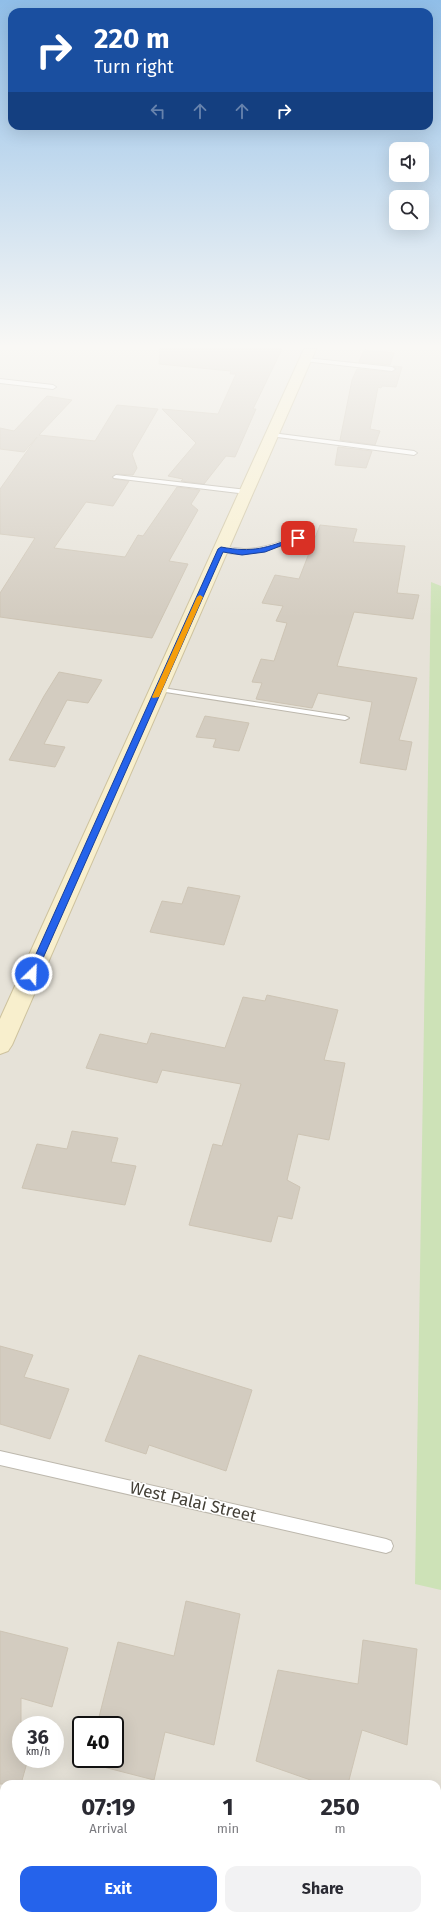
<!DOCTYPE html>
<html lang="en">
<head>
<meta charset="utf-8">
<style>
	:root { --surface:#fff; --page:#f2f2f3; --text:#2b2b33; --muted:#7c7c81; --accent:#2563eb }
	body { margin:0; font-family:"Fira Sans",sans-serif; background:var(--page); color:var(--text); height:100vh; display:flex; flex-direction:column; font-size:15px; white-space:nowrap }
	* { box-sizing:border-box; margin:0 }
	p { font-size:13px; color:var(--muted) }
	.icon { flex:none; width:22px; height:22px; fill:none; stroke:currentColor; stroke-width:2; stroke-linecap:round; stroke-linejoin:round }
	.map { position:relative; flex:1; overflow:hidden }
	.panel { position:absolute; left:0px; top:1780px; width:441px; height:140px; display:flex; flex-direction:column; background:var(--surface); border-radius:12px 12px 0 0; box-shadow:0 4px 16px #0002 }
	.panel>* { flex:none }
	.guide { position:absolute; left:8px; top:8px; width:425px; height:122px; border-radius:12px; box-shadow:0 4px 16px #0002; background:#1a4fa0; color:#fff; overflow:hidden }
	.controls { position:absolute; left:389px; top:142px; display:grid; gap:8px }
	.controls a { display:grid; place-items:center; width:40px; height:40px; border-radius:8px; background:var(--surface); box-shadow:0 4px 16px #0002; font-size:20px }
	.speed { position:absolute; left:12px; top:1716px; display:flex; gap:8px; font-size:20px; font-weight:700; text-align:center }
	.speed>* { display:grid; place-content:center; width:52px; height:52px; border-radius:50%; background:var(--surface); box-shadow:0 4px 16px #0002; line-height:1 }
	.speed small { font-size:10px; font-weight:400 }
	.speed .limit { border:2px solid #111; border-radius:6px; background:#fff; color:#111 }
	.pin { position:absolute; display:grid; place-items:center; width:34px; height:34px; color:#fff; margin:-17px; border-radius:8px; box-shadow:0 2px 6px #0006 }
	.me { position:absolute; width:44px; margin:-22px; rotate:24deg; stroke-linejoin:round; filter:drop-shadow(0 0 3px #0008) }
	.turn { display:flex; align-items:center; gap:14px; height:84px; padding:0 20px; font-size:18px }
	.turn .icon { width:52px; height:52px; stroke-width:2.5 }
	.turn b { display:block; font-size:28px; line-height:34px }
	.lanes { display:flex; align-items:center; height:38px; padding:0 20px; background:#0003; justify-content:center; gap:20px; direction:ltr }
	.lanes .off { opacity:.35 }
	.eta { display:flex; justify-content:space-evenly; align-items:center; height:68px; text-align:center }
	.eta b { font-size:24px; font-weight:700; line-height:28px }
	.cta { display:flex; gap:8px; margin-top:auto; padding:8px 20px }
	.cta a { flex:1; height:46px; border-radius:12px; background:var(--accent); color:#fff; font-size:16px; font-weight:700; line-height:46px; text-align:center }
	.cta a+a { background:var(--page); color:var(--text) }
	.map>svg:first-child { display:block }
	.residential { fill:#e6e2d8; fill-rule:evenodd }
	.green { fill:#cde2b7 }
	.building { fill:#d3ccc0; stroke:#cdc4b4 }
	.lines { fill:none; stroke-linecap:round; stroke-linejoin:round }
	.lane-casing { stroke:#bdb8ad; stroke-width:2 }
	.secondary-casing { stroke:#cdc29e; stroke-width:2 }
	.lane { fill:#fff; fill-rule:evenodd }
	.secondary { fill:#f8efcd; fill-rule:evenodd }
	.route { fill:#2563eb; stroke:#184099 }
	.slow { fill:#f59e0b }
	.labels { text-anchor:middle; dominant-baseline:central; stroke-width:3; stroke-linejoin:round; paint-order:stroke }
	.near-street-label { font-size:17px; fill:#454138; stroke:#fff }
</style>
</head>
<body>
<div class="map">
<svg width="441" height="1920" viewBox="0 0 441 1920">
	<rect width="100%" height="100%" fill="#f2f0e9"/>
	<path class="residential" d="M 0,349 L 441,349 L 441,1920 L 0,1920 ZM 21,1725 L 55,1725 L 55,1759 L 21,1759 ZM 81,1725 L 115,1725 L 115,1759 L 81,1759 ZM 4,1784 L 437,1784 L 437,1916 L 4,1916 Z"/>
	<path class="green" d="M 431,582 L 441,586 L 441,1590 L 415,1584 Z"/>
	<path class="building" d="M 160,349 L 282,349 L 253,409 L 256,409 L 235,457 L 226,456 L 204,484 L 181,481 L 183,479 L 168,476 L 196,443 L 162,409 L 218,414 L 236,374 L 230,374 L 231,371 L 159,364 Z
		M 364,350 L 394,353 L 390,365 L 359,362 Z
		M 393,366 L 402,367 L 396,387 L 382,386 L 381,388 L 378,387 L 370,429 L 380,431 L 375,445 L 340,440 L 352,380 L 357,369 L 392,372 L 396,369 Z
		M 47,396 L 72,400 L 39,435 L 95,441 L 117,405 L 158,409 L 132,454 L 137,468 L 133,475 L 116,474 L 112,477 L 114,479 L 129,481 L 113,506 L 86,502 L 54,548 L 125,557 L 138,535 L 143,536 L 177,487 L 200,490 L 191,504 L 198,510 L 169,561 L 188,564 L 152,638 L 0,617 L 0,593 L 35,538 L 0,534 L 0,489 L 37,437 L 24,452 L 0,449 L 0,428 L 14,431 Z
		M 338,447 L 372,451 L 366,468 L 335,465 Z
		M 320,525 L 357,529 L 353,542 L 405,546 L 397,593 L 419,595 L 413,619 L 354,612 L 337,666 L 417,678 L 399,740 L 412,742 L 406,770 L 360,763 L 372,702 L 318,693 L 312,708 L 256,699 L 262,683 L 252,682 L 261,659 L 274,661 L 287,623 L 276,621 L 283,606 L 262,603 L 275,575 L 299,579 Z
		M 59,672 L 102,680 L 88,703 L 67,700 L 44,744 L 65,747 L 55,767 L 9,760 L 44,696 Z
		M 205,716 L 249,723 L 239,751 L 213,747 L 216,739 L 196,737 Z
		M 188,887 L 240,896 L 224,945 L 150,932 L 162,901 L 182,904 Z
		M 267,995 L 338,1010 L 324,1060 L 345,1063 L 329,1140 L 298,1134 L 287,1180 L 300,1187 L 292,1219 L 278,1216 L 271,1242 L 189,1225 L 213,1144 L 222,1146 L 241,1084 L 162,1070 L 157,1083 L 86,1068 L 100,1034 L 147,1044 L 151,1033 L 225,1048 L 243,997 L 265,1001 Z
		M 72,1131 L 118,1138 L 111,1162 L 136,1166 L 125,1205 L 22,1188 L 37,1144 L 67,1149 Z
		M 0,1346 L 33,1355 L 24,1377 L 69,1389 L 50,1439 L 0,1424 Z
		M 139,1355 L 252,1390 L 226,1471 L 149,1445 L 146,1454 L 105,1441 Z
		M 186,1601 L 240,1614 L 214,1745 L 165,1732 L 154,1780 L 88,1763 L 89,1759 L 115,1759 L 115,1725 L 97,1725 L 118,1642 L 174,1656 Z
		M 0,1631 L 68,1648 L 52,1707 L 21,1698 L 21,1759 L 28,1759 L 21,1784 L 0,1784 Z
		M 363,1640 L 417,1649 L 407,1745 L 362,1730 L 348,1784 L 322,1784 L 256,1761 L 278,1670 L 358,1684 Z"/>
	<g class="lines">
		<g class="lane-casing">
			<path id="lane" d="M 306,358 L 392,367 L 395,369 L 392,371 L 304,361 L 303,360 Z
				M 0,379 L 53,385 L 56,387 L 53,389 L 0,383 Z
				M 272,433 L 414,451 L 417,453 L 414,455 L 270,436 L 269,435 Z
				M 116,475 L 247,490 L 250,492 L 247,494 L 114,478 L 113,477 Z
				M 298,536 L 301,538 L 300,539 C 282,546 235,562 218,549 C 223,545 238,549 245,549 C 264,549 280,541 298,536 Z
				M 156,687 L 345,716 L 349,718 L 345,720 L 159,691 L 155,689 Z
				M 0,1451 L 386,1539 L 391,1541 L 393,1546 L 391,1551 L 386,1553 L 0,1465 Z"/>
		</g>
		<g class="secondary-casing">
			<path id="secondary" d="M 304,349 L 316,349 L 12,1045 L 8,1051 L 0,1054 L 0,1019 Z"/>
		</g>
		<use href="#lane" class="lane"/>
		<use href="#secondary" class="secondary"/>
	</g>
	<linearGradient id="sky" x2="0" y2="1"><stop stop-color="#90bee8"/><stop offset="0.56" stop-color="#f9f8f5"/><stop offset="1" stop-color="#f9f8f5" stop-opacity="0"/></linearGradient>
	<rect width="441" height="618" fill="url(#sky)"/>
	<path class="route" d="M 296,537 L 301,538 L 265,552 L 242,555 L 223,552 L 36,974 L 32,977 L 29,976 L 27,974 L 218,549 L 221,547 C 253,553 266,548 296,537 Z"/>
	<path class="slow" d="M 200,595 L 203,597 L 159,697 L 153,698 L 152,697 L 197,597 Z"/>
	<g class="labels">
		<g class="near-street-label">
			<text transform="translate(193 1502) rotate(13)">West Palai Street</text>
		</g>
	</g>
</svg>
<div class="controls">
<a><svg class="icon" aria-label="sound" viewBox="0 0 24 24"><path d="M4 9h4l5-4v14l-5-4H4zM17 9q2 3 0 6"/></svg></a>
<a><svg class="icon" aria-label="search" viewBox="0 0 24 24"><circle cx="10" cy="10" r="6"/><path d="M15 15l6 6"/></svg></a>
</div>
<div class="speed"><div>36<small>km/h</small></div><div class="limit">40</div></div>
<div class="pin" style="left:298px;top:538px;background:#d93025"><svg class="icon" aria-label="arrive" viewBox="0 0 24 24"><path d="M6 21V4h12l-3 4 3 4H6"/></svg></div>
<svg class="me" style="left:32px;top:974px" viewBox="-20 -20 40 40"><circle r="17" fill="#2563eb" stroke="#fff" stroke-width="3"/><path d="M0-11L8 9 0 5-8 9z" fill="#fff"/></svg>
<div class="guide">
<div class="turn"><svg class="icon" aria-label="right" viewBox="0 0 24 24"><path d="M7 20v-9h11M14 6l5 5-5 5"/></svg><div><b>220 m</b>Turn right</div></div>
<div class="lanes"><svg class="icon off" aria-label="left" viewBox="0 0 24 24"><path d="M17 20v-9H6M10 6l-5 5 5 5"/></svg><svg class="icon off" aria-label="ahead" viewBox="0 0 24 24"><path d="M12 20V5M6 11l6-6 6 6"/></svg><svg class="icon off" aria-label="ahead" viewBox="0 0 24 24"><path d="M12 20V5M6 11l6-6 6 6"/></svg><svg class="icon" aria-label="right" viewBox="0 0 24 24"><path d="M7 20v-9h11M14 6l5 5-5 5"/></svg></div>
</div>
<section class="panel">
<div class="eta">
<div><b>07:19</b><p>Arrival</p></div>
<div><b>1</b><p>min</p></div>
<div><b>250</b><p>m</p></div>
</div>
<div class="cta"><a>Exit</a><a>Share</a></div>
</section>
</div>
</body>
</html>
